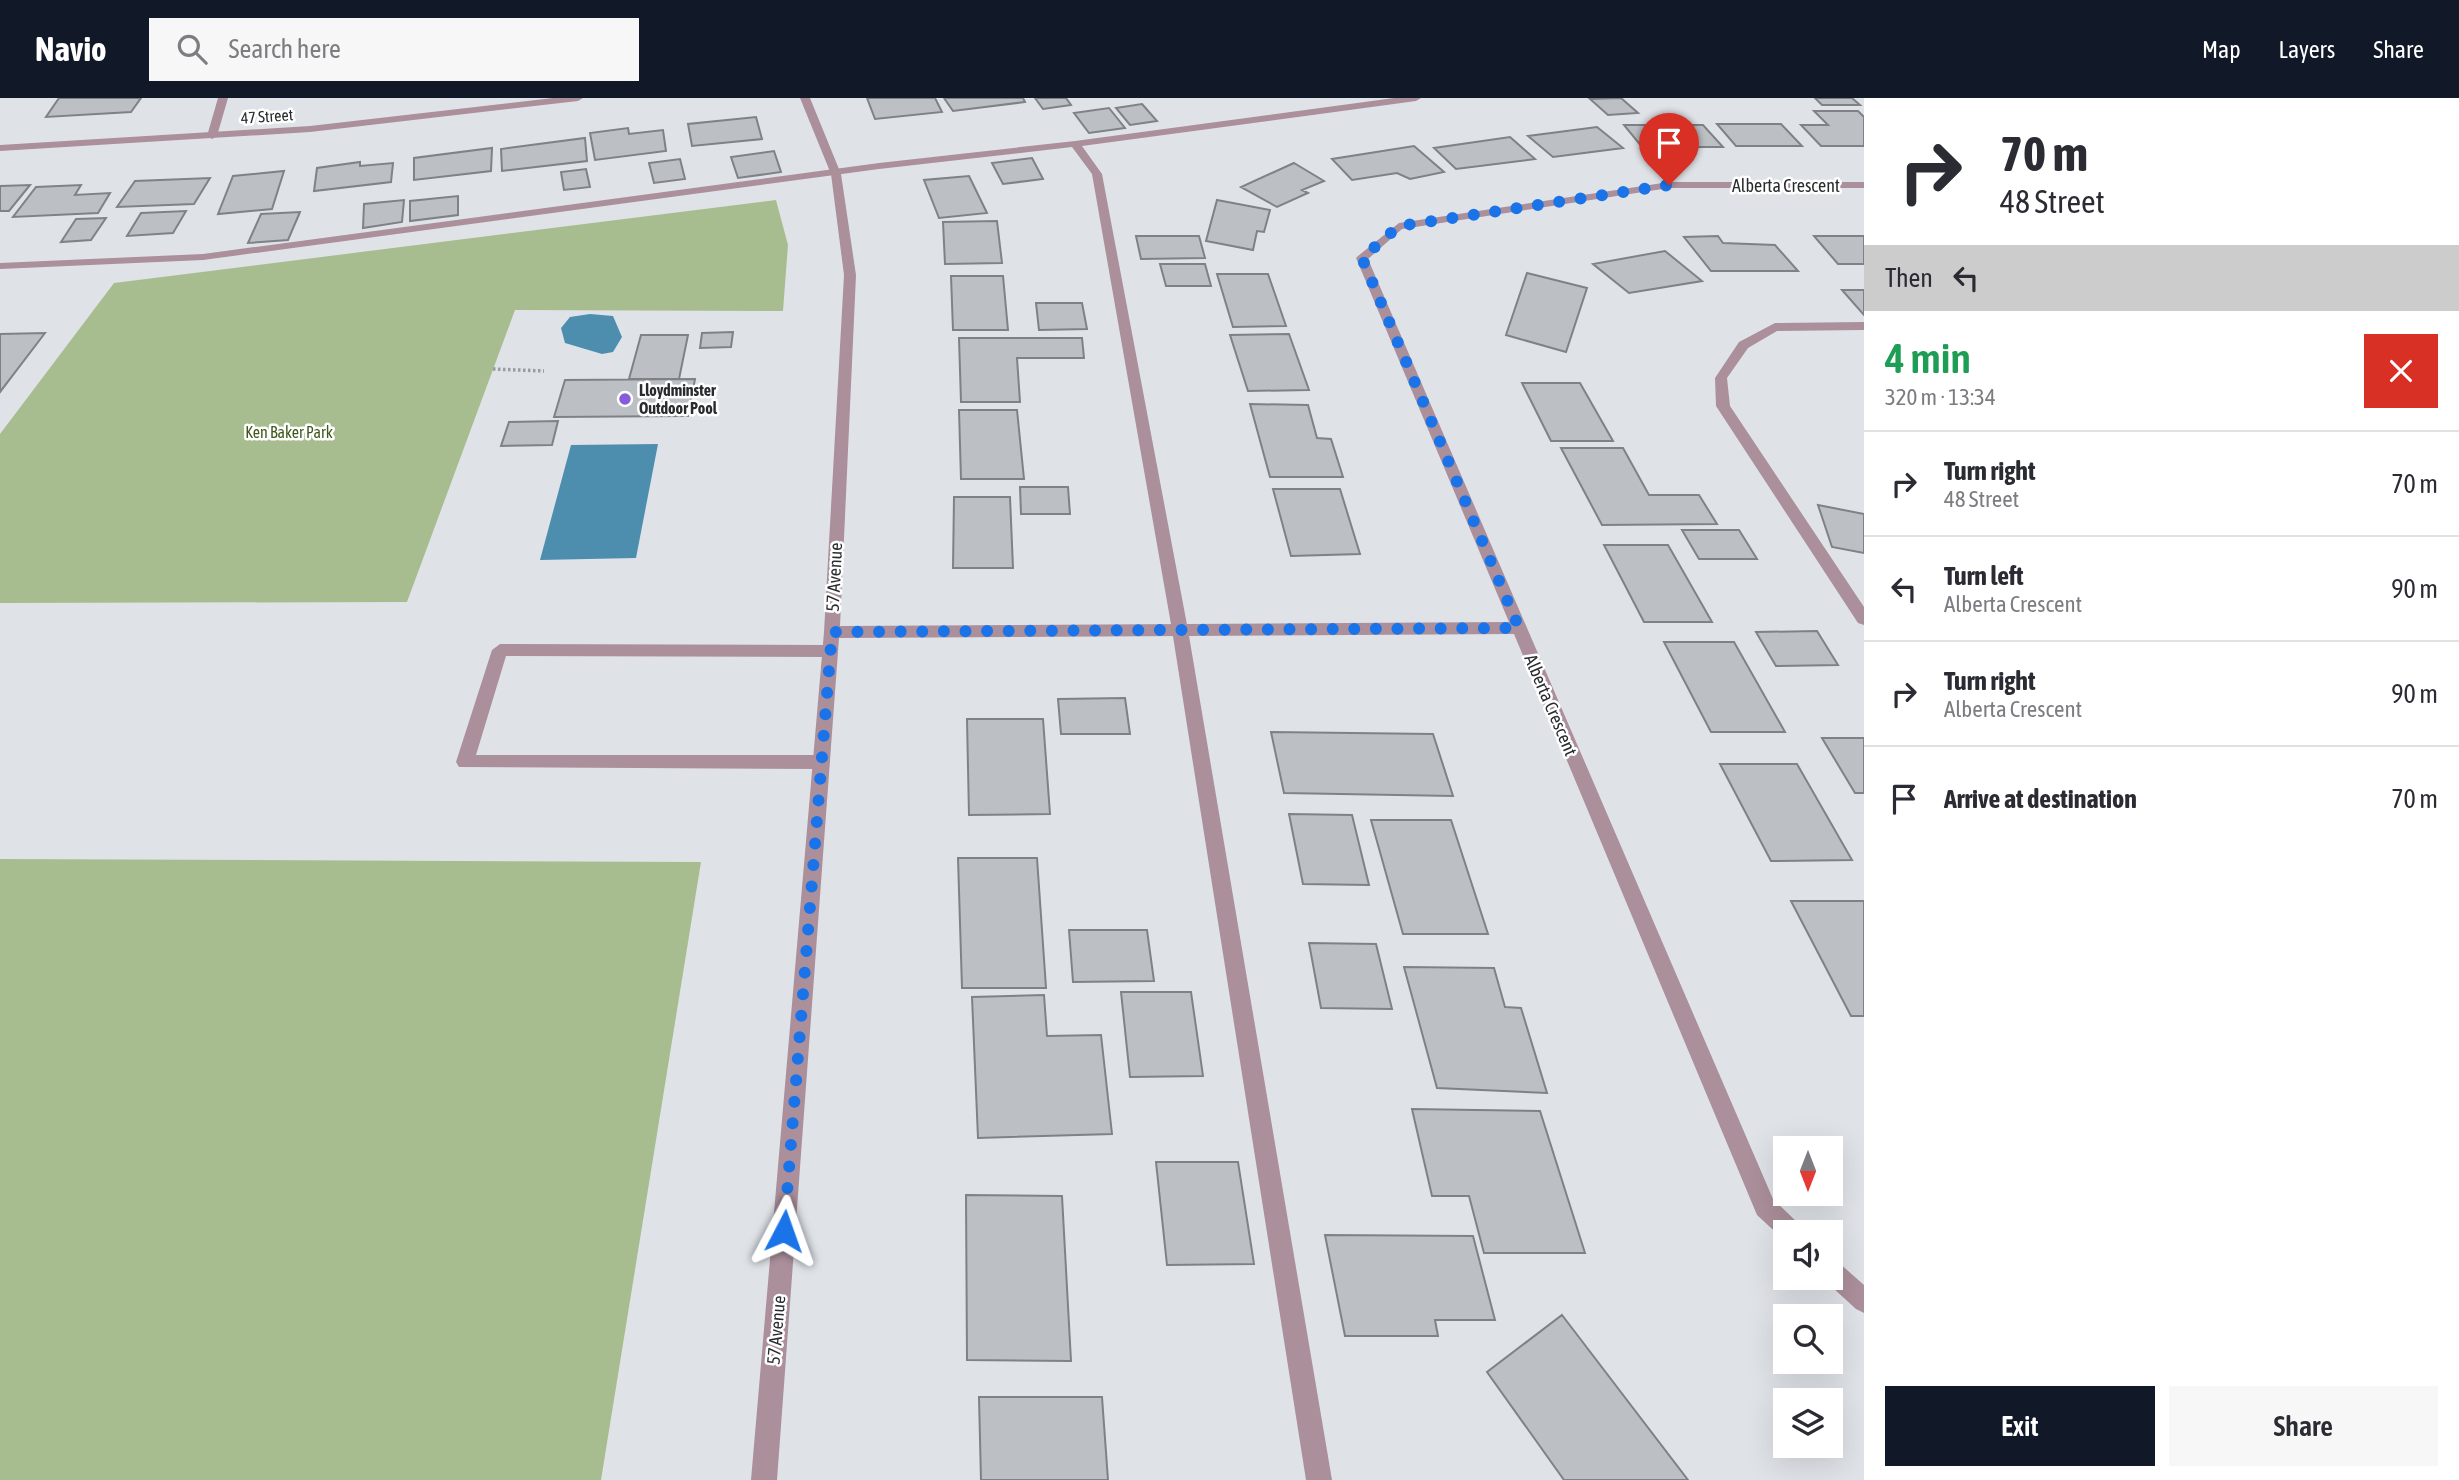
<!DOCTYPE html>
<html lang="en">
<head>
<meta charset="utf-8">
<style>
	:root { --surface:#fff; --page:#f7f7f7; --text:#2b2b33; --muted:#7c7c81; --line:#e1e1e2; --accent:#111827 }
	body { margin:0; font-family:"Asap Condensed",sans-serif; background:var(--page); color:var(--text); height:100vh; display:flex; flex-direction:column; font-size:26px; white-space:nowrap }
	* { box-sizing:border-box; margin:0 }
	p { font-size:23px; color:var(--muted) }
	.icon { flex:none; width:38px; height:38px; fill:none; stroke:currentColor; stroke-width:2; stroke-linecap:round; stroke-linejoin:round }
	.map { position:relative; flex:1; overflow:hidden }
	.sheet { display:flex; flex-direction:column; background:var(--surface); width:595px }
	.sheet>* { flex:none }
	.top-card { background:#fff; color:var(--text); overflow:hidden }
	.needle { width:46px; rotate:180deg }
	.controls { position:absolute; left:1773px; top:1038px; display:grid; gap:14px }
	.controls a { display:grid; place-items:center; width:70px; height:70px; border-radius:0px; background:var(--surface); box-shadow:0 7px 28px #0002; font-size:35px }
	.pin { position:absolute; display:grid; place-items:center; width:60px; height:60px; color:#fff; margin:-72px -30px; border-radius:50% 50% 50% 0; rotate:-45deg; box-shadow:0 0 7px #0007 }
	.pin .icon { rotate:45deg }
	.me { position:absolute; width:77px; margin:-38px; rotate:4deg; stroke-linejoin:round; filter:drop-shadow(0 0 5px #0008) }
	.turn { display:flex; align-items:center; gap:24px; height:147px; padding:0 21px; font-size:32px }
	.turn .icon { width:91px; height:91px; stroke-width:2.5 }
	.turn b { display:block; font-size:49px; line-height:60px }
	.then { display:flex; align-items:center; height:66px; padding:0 21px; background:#0003; gap:14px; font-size:26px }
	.round { display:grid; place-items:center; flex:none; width:74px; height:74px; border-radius:0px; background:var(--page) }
	.head { display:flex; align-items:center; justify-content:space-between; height:119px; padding:0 21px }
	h1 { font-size:42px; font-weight:600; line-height:52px; color:#1e9e55 }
	.action { display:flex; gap:14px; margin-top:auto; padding:14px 21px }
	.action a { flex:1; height:80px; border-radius:0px; background:var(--accent); color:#fff; font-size:28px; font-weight:600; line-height:80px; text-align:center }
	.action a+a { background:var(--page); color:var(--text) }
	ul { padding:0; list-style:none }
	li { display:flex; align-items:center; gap:21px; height:105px; padding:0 21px; border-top:2px solid var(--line) }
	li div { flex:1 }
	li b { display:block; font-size:26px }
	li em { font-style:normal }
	header { display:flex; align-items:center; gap:42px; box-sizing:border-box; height:98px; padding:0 35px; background:var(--accent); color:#fff }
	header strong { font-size:33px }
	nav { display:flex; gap:38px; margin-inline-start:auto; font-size:24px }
	.search { width:490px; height:63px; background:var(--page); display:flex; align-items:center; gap:18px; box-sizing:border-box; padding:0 24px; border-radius:0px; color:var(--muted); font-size:26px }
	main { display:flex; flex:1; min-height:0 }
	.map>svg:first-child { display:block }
	.green { fill:#a8bd8f }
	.water { fill:#4d8eaf }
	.building { fill:#bcc0c4; stroke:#7e8286; stroke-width:2 }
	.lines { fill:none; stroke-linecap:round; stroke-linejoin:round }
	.path { stroke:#989c9f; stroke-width:3.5; stroke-dasharray:2.5 2.5; stroke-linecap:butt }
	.service { fill:#ab8f9a; fill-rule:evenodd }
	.minor { fill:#ab8f9a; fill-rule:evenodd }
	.tertiary { fill:#ab8f9a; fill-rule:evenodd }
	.route { stroke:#1a73e8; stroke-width:12; stroke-dasharray:0 21.6 }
	.poi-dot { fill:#865dd7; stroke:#fff; stroke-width:2.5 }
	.labels { text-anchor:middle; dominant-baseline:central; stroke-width:5; stroke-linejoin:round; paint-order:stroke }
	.far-street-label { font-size:16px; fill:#292b2d; stroke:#fff }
	.far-poi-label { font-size:16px; font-weight:bold; fill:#292b2d; stroke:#fff; text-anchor:start }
	.far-park-label { font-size:16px; fill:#40581b; stroke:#fff }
	.street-label { font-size:18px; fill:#292b2d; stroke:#fff }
</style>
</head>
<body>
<header>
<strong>Navio</strong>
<div class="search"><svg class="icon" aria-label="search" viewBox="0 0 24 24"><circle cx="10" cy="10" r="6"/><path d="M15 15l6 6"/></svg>Search here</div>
<nav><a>Map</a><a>Layers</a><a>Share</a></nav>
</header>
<main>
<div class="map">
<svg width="1864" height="1382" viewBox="0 0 1864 1382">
	<rect width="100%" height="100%" fill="#dfe3e8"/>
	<path class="green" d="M 776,102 L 788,147 L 783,213 L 515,212 L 407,504 L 0,505 L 0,336 L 114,185 Z
		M 0,761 L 701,764 L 601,1382 L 0,1382 Z"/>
	<path class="water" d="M 590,216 L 613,218 L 622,239 L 613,254 L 602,256 L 565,245 L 561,230 L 570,219 Z
		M 658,346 L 636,460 L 540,462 L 571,347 Z"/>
	<path class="building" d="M 59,0 L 141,0 L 131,14 L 46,19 Z
		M 867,0 L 935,0 L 942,14 L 875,21 Z
		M 944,0 L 1023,0 L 1025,4 L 953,13 Z
		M 1035,0 L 1066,0 L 1071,7 L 1043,11 Z
		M 1621,0 L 1638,15 L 1608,17 L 1590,1 Z
		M 1815,0 L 1852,0 L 1860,7 L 1822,7 Z
		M 1142,6 L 1157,23 L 1130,27 L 1116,10 Z
		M 1109,10 L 1125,30 L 1089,35 L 1074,15 Z
		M 1814,13 L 1858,13 L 1864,19 L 1864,48 L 1821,48 L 1801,27 L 1828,27 Z
		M 756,19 L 762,41 L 692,48 L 688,26 Z
		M 1717,26 L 1781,26 L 1802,48 L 1736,48 Z
		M 1624,27 L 1703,27 L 1723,49 L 1642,49 Z
		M 1597,29 L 1623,50 L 1553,59 L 1528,38 Z
		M 628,30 L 629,36 L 663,32 L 666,53 L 595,62 L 590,35 Z
		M 1510,39 L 1535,61 L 1456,71 L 1434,50 Z
		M 585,40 L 587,63 L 502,73 L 501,51 Z
		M 1414,48 L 1444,74 L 1410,81 L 1397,75 L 1352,82 L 1332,61 Z
		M 492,50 L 491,73 L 414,82 L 414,60 Z
		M 774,53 L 781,74 L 738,80 L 731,59 Z
		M 1032,60 L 1043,81 L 1003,86 L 992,65 Z
		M 680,61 L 685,81 L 654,85 L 649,65 Z
		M 360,64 L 360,68 L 393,65 L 391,84 L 314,93 L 317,70 Z
		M 1294,65 L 1324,83 L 1302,92 L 1308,95 L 1277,109 L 1241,89 Z
		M 586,71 L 590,89 L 564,92 L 561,74 Z
		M 284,73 L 272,111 L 218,116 L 233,78 Z
		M 969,78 L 987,115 L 939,120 L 924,82 Z
		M 210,80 L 194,106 L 117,109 L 135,83 Z
		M 30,87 L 9,113 L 0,113 L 0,88 Z
		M 81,87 L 75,97 L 110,95 L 98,115 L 13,119 L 36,89 Z
		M 458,98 L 458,117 L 410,123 L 410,103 Z
		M 404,102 L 402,124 L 363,130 L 364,106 Z
		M 1217,102 L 1270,112 L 1264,134 L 1257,133 L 1253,152 L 1206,143 Z
		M 186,113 L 173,135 L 127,138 L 141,115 Z
		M 300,114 L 288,142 L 248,145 L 261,116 Z
		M 106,120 L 91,142 L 61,144 L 76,121 Z
		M 997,123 L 1002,165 L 945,166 L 943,124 Z
		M 1136,138 L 1199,138 L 1205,160 L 1141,161 Z
		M 1718,138 L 1723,145 L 1775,147 L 1798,173 L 1711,173 L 1684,139 Z
		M 1814,138 L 1864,138 L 1864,166 L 1838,166 Z
		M 1665,153 L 1702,183 L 1629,195 L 1593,166 Z
		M 1160,166 L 1205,166 L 1211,188 L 1166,188 Z
		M 1527,175 L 1587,190 L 1566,254 L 1506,237 Z
		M 1217,176 L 1268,176 L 1286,228 L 1233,229 Z
		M 951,178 L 1003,178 L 1008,232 L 953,232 Z
		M 1842,192 L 1864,192 L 1864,217 Z
		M 1036,205 L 1082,205 L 1087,231 L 1039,232 Z
		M 733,234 L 731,249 L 700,250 L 702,235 Z
		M 45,235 L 0,294 L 0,236 Z
		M 1289,236 L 1309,292 L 1248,293 L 1230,237 Z
		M 641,237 L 688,237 L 679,281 L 629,281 Z
		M 959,240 L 1082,240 L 1084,260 L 1017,260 L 1020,304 L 961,304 Z
		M 695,281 L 688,318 L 554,319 L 565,282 Z
		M 1522,285 L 1580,285 L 1613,343 L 1551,343 Z
		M 1250,306 L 1308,307 L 1317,340 L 1331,341 L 1343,379 L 1270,379 Z
		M 959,312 L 1017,312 L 1024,381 L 961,381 Z
		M 558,323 L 552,347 L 501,348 L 509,324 Z
		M 1561,350 L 1623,350 L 1649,397 L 1699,397 L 1717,426 L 1602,427 Z
		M 1020,389 L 1068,389 L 1070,416 L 1021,416 Z
		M 1273,391 L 1340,391 L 1360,456 L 1291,458 Z
		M 954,399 L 1010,399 L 1013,470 L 953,470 Z
		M 1818,407 L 1864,416 L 1864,455 L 1832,449 Z
		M 1682,432 L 1739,432 L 1757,461 L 1699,461 Z
		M 1604,447 L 1668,447 L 1712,524 L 1644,524 Z
		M 1817,533 L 1838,567 L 1776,568 L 1756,534 Z
		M 1664,544 L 1734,544 L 1785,634 L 1711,634 Z
		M 1125,600 L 1130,636 L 1061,636 L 1058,601 Z
		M 967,621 L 1043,621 L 1050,716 L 969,717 Z
		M 1271,634 L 1433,636 L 1453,698 L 1284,695 Z
		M 1822,640 L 1864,640 L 1864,695 L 1855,695 Z
		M 1720,666 L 1797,666 L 1852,762 L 1771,763 Z
		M 1289,716 L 1352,717 L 1369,787 L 1303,786 Z
		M 1371,722 L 1451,722 L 1488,836 L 1403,836 Z
		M 958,760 L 1037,760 L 1046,890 L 962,890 Z
		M 1791,803 L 1864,803 L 1864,918 L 1851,918 Z
		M 1069,832 L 1147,832 L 1154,883 L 1073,884 Z
		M 1309,845 L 1376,846 L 1392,911 L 1321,910 Z
		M 1404,869 L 1494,870 L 1505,909 L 1521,910 L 1547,995 L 1437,990 Z
		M 1121,894 L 1191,894 L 1203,978 L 1130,979 Z
		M 1044,897 L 1047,938 L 1101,937 L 1112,1036 L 978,1040 L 972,899 Z
		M 1412,1011 L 1540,1013 L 1585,1155 L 1484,1155 L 1469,1098 L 1432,1098 Z
		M 1156,1064 L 1238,1064 L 1254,1166 L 1167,1167 Z
		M 966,1097 L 1062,1098 L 1071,1263 L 967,1262 Z
		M 1325,1137 L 1473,1138 L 1495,1222 L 1435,1222 L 1438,1238 L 1345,1238 Z
		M 1562,1217 L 1688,1382 L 1564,1382 L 1487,1274 Z
		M 979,1299 L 1102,1299 L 1108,1382 L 981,1382 Z"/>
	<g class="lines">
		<path class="path" d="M 493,271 L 544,273"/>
		<path class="service" d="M 1394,0 L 1421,0 L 1416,3 L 1082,48 L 1102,76 L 1188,532 L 1332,1382 L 1306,1382 L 1172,532 L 1092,76 L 1072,49 L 879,71 L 203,162 L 0,171 L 0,165 L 203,156 L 879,65 L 1075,43 Z
			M 1864,224 L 1864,232 L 1777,233 L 1748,250 L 1727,280 L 1730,308 L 1864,509 L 1864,527 L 1858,525 L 1716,308 L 1715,280 L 1739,244 L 1775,225 Z
			M 500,546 L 829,547 L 837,553 L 829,559 L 506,558 L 476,657 L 821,657 L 827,659 L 830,664 L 827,669 L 821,671 L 459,669 L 456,664 L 492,552 Z"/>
		<path class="minor" d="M 218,0 L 228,0 L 217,38 L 212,41 L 207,38 Z
			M 800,0 L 810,0 L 841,76 L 856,177 L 840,528 L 1509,524 L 1356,160 L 1358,158 L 1399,125 L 1669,84 L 1864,84 L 1864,90 L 1669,90 L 1402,131 L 1368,161 L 1773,1101 L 1799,1126 L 1802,1134 L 1785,1134 L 1785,1143 L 1757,1117 L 1514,536 L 839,540 L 777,1382 L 751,1382 L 824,534 L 844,177 L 831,76 Z
			M 1830,1161 L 1838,1164 L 1864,1187 L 1864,1215 L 1856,1211 L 1822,1180 L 1830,1180 Z"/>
		<path class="tertiary" d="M 553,0 L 583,0 L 578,3 L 310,34 L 0,53 L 0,47 L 310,28 Z"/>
	</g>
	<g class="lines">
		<path class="route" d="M 784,1133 L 832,534 L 1519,530 L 1362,160 L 1399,128 L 1669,87"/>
	</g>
	<circle class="poi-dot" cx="625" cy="301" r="7"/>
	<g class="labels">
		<g class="far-street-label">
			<text transform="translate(267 18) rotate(-4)">47 Street</text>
		</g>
		<g class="far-poi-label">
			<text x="639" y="292">Lloydminster<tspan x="639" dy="18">Outdoor Pool</tspan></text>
		</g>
		<g class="far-park-label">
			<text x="289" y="334">Ken Baker Park</text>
		</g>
		<g class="street-label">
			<text x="1786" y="87">Alberta Crescent</text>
			<text transform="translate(834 479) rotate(-87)">57 Avenue</text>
			<text transform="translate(1551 607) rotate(67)">Alberta Crescent</text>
			<text transform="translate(776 1232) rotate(-85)">57 Avenue</text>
		</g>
	</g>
</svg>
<div class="controls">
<a><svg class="needle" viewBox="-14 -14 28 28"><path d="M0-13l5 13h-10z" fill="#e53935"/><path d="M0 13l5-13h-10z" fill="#7c7c81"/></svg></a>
<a><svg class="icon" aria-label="sound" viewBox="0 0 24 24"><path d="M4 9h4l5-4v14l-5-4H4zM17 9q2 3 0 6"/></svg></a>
<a><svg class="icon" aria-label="search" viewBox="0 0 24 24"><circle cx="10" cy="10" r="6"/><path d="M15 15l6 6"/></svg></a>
<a><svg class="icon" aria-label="layers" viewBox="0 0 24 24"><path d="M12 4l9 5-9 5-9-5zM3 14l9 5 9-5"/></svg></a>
</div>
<div class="pin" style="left:1669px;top:87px;background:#d93025"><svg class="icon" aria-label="arrive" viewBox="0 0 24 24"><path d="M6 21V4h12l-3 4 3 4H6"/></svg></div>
<svg class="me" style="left:784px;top:1133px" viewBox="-20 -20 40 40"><path d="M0-17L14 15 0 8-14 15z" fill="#1a73e8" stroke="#fff" stroke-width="4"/></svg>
</div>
<section class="sheet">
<div class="top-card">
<div class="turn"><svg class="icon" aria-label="right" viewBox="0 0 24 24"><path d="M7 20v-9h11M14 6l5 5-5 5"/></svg><div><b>70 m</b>48 Street</div></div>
<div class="then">Then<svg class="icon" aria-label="left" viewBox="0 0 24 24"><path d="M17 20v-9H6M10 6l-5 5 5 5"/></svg></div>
</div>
<div class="head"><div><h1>4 min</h1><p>320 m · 13:34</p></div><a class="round" style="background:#d93025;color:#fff"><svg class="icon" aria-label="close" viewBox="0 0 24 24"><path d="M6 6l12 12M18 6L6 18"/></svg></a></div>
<ul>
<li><svg class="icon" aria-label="right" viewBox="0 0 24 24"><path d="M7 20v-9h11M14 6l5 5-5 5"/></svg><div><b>Turn right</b><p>48 Street</p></div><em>70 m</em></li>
<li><svg class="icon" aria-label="left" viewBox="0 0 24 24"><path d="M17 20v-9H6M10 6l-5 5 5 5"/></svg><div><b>Turn left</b><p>Alberta Crescent</p></div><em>90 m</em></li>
<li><svg class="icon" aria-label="right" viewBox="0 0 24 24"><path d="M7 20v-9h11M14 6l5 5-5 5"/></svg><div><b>Turn right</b><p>Alberta Crescent</p></div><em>90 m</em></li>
<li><svg class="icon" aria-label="arrive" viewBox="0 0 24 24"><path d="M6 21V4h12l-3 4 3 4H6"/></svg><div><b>Arrive at destination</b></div><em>70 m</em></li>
</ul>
<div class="action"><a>Exit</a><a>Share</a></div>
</section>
</main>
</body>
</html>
